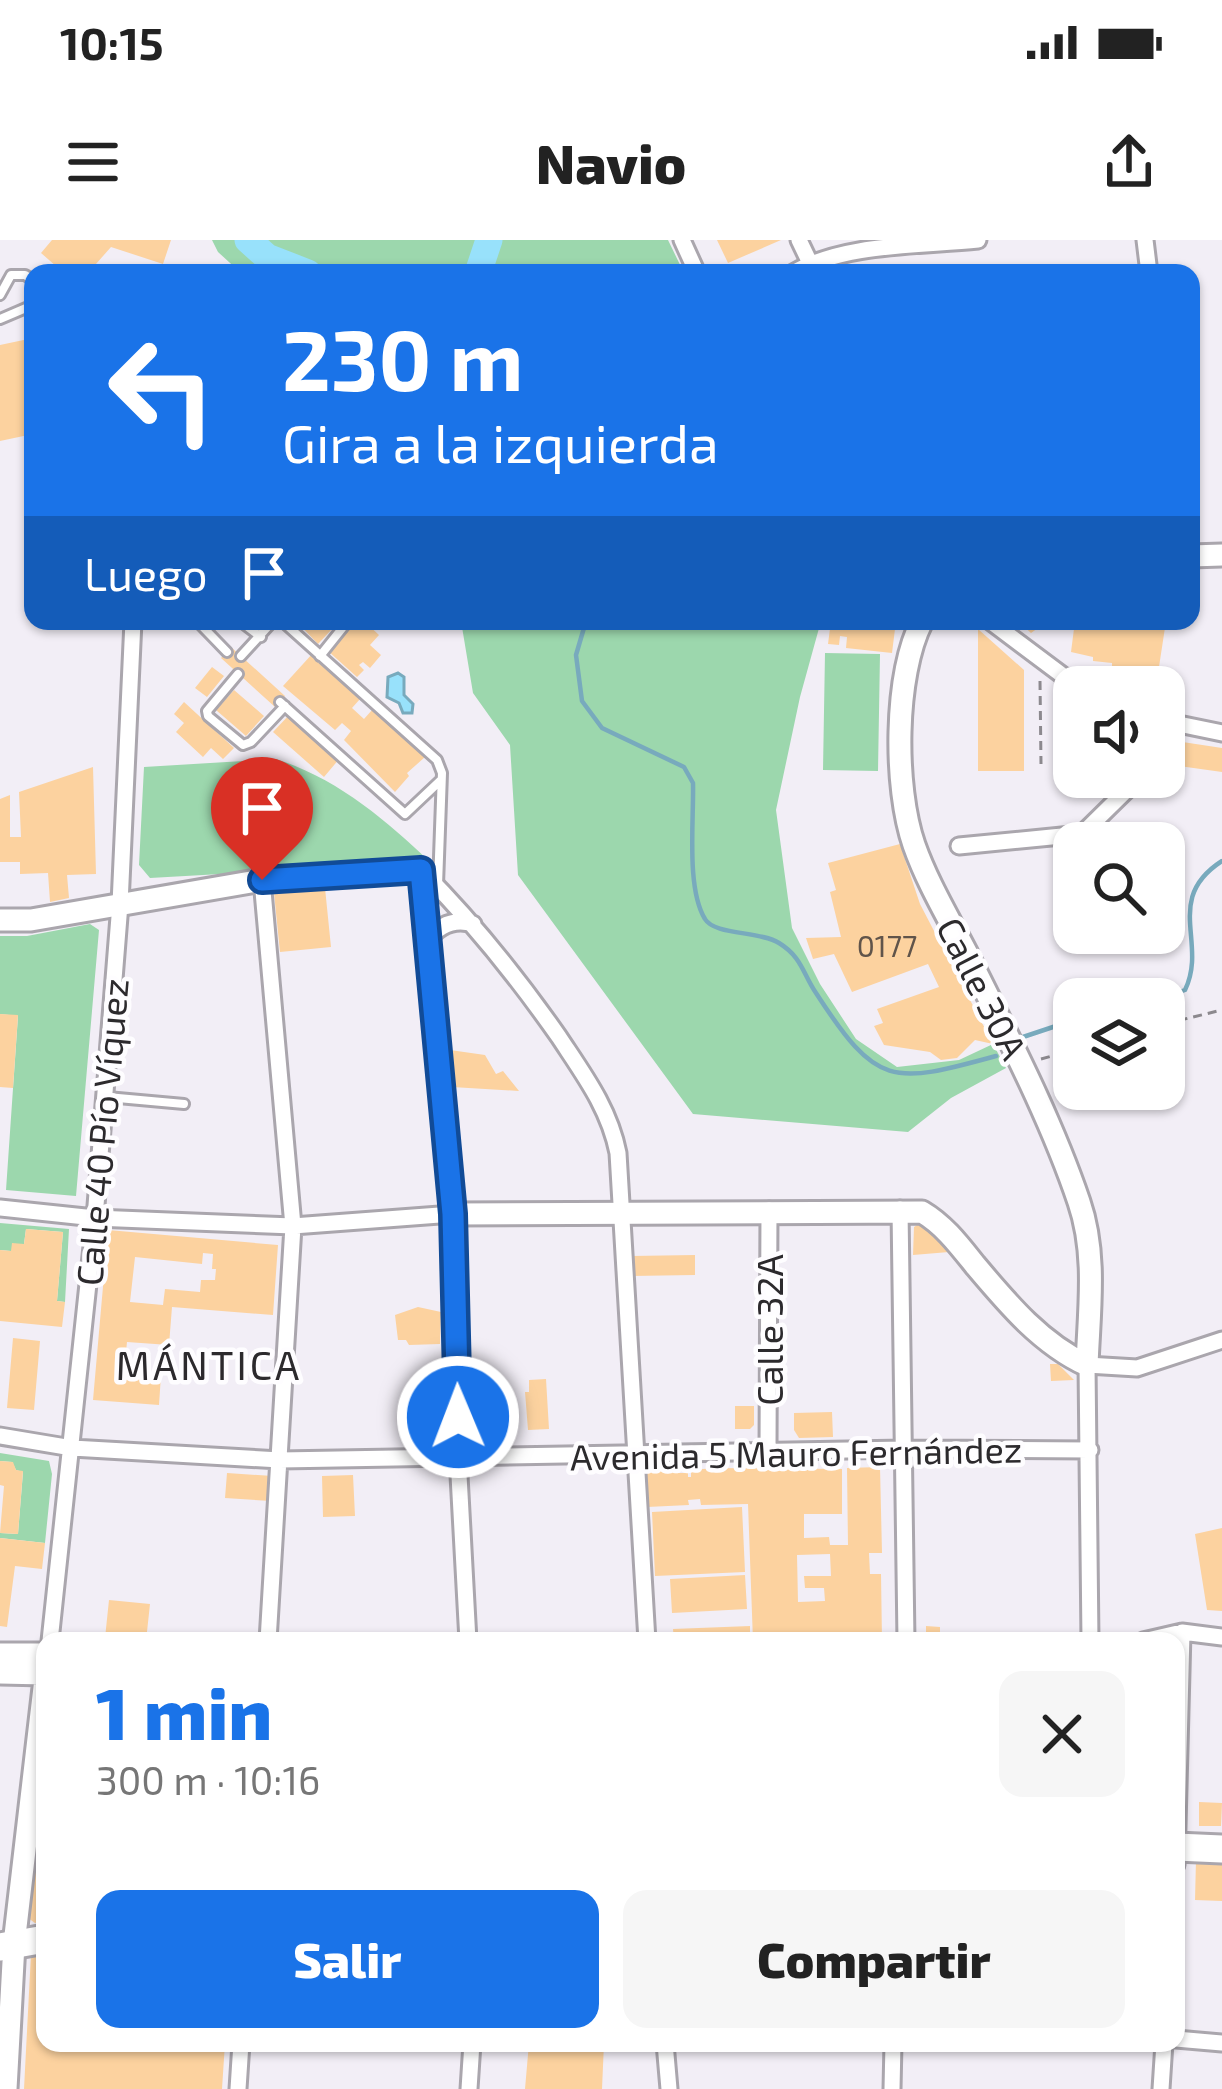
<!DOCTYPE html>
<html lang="es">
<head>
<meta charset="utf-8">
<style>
	:root { --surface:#fff; --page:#f6f6f6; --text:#222; --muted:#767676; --accent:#1a73e8 }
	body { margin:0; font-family:"Exo 2",sans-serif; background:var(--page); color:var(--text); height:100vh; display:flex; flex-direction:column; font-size:45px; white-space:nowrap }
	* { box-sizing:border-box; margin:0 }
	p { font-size:39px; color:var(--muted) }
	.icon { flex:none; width:66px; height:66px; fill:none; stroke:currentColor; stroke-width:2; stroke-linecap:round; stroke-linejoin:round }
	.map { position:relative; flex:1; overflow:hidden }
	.drawer { position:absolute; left:36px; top:1392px; width:1149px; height:420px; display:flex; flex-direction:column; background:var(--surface); border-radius:24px; box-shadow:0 3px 9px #0004 }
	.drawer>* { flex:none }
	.hud { position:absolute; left:24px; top:24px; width:1176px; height:366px; border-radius:24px; box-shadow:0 3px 9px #0004; background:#1a73e8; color:#fff; overflow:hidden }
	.tools { position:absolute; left:1053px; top:426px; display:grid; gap:24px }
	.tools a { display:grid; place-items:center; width:132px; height:132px; border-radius:24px; background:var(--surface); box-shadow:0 3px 9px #0004; font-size:60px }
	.pin { position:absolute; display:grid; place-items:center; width:102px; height:102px; color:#fff; margin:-123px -51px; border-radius:50% 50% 50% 0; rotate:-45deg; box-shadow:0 0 12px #0007 }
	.pin .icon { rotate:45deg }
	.me { position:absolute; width:132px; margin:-66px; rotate:359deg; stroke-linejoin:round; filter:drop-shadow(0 0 9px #0008) }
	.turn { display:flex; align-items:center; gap:42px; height:252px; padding:0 60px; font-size:54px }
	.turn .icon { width:156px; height:156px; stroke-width:2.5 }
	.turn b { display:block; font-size:84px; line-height:102px }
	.then { display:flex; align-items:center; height:114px; padding:0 60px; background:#0003; gap:24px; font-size:45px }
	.round { display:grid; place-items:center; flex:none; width:126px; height:126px; border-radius:24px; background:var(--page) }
	.head { display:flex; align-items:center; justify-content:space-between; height:204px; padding:0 60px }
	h1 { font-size:72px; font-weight:800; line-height:90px; color:var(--accent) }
	.action { display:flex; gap:24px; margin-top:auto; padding:24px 60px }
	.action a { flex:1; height:138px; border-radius:24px; background:var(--accent); color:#fff; font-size:48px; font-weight:800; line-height:138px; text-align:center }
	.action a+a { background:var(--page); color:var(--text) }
	.status { display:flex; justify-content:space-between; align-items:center; height:84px; padding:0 60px; background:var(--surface); direction:ltr }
	.status svg { height:33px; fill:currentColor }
	header { display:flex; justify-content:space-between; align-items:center; height:156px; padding:0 60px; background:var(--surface); font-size:54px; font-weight:800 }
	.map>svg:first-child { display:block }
	.green { fill:#9cd7ad }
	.water { fill:#98e1fb; stroke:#78aabd; stroke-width:3 }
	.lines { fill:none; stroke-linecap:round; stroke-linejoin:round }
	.stream { stroke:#78aabd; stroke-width:4.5 }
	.river { stroke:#98e1fb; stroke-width:27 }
	.building { fill:#fcd29f; fill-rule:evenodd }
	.lane-casing { stroke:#aaa6ad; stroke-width:14 }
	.street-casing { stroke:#aaa6ad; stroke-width:21 }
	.secondary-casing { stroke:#aaa6ad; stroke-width:27 }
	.highway-casing { stroke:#aaa6ad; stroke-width:33 }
	.path { stroke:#8c898e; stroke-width:3; stroke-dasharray:9 6; stroke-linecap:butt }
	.lane { stroke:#fff; stroke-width:8 }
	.street { stroke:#fff; stroke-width:15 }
	.secondary { stroke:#fff; stroke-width:21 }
	.highway { stroke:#fff; stroke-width:27 }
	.route-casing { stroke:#114b97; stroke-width:30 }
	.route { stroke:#1a73e8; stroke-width:21 }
	.labels { text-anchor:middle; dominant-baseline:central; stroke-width:9; stroke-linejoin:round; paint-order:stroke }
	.number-label { font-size:30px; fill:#60544a }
	.street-label { font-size:36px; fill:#2c2a2d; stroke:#fefdff }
	.neighbourhood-label { font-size:39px; letter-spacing:3px; fill:#2c2a2d; stroke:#fefdff }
</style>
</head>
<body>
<div class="status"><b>10:15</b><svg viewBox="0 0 49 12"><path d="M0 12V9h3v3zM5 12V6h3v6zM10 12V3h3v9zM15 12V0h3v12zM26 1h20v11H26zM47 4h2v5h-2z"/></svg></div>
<header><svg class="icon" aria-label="menu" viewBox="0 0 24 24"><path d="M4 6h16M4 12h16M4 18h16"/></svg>Navio<svg class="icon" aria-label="share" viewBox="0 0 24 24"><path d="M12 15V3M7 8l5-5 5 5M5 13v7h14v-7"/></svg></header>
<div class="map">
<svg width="1222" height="1849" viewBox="0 0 1222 1849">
	<rect width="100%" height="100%" fill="#f2eef6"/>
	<path class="green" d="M 212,0 L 668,0 L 684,33 L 241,33 L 218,12 Z
		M 461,381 L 821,381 L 800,457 L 776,570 L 792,688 L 820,744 L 856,799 L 897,827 L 959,820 L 993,804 L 1006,828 L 951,858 L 908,892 L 693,874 L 518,635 L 510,505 L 473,453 Z
		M 825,413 L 880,414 L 878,531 L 823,530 Z
		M 276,519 C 336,538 385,579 430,622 L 150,638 L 139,625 L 144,527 Z
		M 90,684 L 99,690 L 76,956 L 6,950 L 18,776 L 0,774 L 0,696 L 27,696 Z
		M 0,983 L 69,989 L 65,1062 L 57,1061 L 63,992 L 26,989 L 24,1004 L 11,1011 L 0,1010 Z
		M 0,1213 L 49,1221 L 52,1234 L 45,1303 L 0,1298 L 0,1293 L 18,1294 L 23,1232 L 16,1230 L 12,1222 L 0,1221 Z"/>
	<path class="water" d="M 398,433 L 404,437 L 404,455 L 413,464 L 412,473 L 403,473 L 399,463 L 387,457 L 388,437 Z"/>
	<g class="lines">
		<path class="stream" d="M 586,381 L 576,415 L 582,461 L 602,488 L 684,527 L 693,543 C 694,580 686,648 705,679 C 714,695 760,691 779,703 C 802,717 803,734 816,753 C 877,847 891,845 996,816
			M 1160,759 L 1185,750 C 1208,703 1163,659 1222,621
			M 1023,797 L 1074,780"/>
		<path class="river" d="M 248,0 L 267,17 L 308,33
			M 478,33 L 489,0"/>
	</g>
	<path class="building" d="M 52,0 L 171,0 L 163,24 L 111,7 L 88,33 L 64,33 L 41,13 Z
		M 717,0 L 781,0 L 728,23 Z
		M 33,98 L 33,194 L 0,201 L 0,105 Z
		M 296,381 L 334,381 L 330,385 L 333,388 L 318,404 Z
		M 356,381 L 364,381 L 379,395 L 370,405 L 381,415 L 370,428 L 363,422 L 359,425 L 364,430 L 357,437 L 328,411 Z
		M 831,381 L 896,381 L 892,413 L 846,408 L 847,397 L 840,396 L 839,405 L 828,404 Z
		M 1018,381 L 1048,381 L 1031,393 Z
		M 1075,381 L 1166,381 L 1157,440 L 1132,437 L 1134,431 L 1112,428 L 1112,423 L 1093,421 L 1093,417 L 1071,412 Z
		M 978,389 L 1024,430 L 1024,531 L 978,531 Z
		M 231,407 L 285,456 L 275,467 L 221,418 Z
		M 313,413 L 360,459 L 352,468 L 364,479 L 372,470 L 425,517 L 407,533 L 409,536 L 395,552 L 344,500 L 351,491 L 342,483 L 335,490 L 283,446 Z
		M 212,427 L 224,436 L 207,457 L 195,448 Z
		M 234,450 L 264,476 L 246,496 L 216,470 Z
		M 184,462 L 234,508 L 223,519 L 211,508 L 203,517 L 176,492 L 184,483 L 174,474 Z
		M 290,474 L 340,518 L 324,537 L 273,492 Z
		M 1176,501 L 1222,508 L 1222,532 L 1172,525 Z
		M 93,527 L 96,634 L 67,635 L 69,658 L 50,662 L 48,633 L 20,634 L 20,622 L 0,622 L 0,559 L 10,555 L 10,597 L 21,597 L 19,552 Z
		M 900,604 L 920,664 L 993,804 L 975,800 L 957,818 L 941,820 L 930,812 L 884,805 L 874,786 L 883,783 L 877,769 L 939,747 L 928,724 L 852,752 L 834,714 L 813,719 L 806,698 L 841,697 L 830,652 L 836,650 L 828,623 Z
		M 325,648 L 331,707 L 280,712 L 274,653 Z
		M 0,774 L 18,775 L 13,848 L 0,847 Z
		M 450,810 L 485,815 L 496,834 L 503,831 L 519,851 L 452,847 Z
		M 922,982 L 949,1012 L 913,1015 L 914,987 Z
		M 26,989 L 63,992 L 57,1061 L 65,1062 L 62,1087 L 0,1081 L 0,1010 L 11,1011 L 12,1003 L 24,1004 Z
		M 108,990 L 278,1005 L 273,1075 L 172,1067 L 169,1105 L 127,1102 L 124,1132 L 161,1135 L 159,1165 L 93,1160 ZM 203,1013 L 213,1014 L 212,1029 L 216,1029 L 215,1040 L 201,1040 L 200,1052 L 165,1049 L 163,1065 L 130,1062 L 135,1017 L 202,1024 Z
		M 695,1015 L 695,1035 L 631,1036 L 631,1016 Z
		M 418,1067 L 441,1072 L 440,1104 L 409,1105 L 406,1100 L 398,1100 L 395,1075 Z
		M 13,1098 L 40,1101 L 34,1170 L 7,1168 Z
		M 1050,1124 L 1058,1124 L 1074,1140 L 1051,1141 Z
		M 546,1139 L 549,1189 L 528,1190 L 525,1152 L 529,1152 L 529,1140 Z
		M 735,1166 L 754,1166 L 754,1185 L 750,1189 L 735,1189 Z
		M 832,1172 L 833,1197 L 799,1198 L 794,1190 L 794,1173 Z
		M 0,1221 L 13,1222 L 16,1230 L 23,1231 L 18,1294 L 0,1293 L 4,1246 L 0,1245 Z
		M 675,1226 L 675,1233 L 688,1233 L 688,1237 L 691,1237 L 691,1230 L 715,1228 L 842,1229 L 842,1274 L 804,1274 L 804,1298 L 829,1297 L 830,1305 L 848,1305 L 847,1228 L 880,1227 L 882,1313 L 869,1313 L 870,1334 L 881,1334 L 882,1401 L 753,1401 L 748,1264 L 701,1265 L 700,1259 L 688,1260 L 689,1265 L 647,1267 L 646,1227 ZM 830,1314 L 831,1336 L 804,1336 L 805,1348 L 824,1348 L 825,1361 L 798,1362 L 797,1315 Z
		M 227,1233 L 273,1236 L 271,1261 L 225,1258 Z
		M 353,1235 L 355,1276 L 323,1277 L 322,1236 Z
		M 742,1267 L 745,1332 L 655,1336 L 652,1272 Z
		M 1222,1288 L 1222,1371 L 1207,1370 L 1195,1294 Z
		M 0,1298 L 45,1303 L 42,1329 L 15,1326 L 7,1387 L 0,1386 Z
		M 745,1335 L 747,1369 L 672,1373 L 670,1339 Z
		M 109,1360 L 150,1364 L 146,1401 L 105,1398 Z
		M 750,1386 L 750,1401 L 674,1401 L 673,1389 Z
		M 926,1386 L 940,1387 L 940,1397 L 926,1396 Z
		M 1199,1562 L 1222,1563 L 1221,1586 L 1199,1586 Z
		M 38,1587 L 45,1587 L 45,1681 L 35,1683 L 28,1678 Z
		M 1196,1620 L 1222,1621 L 1222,1661 L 1195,1660 Z
		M 45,1711 L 45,1803 L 225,1803 L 222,1849 L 24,1849 L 31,1714 Z
		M 529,1803 L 604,1803 L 602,1849 L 525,1849 Z"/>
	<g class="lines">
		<g class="lane-casing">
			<path id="lane" d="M 0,55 L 11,35 L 25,35 L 33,40
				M 0,79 L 33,65
				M 197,381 L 227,412
				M 240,381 L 261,397
				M 282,381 L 437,520 L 442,533 L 438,645
				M 241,416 L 273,381
				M 320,416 L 348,381
				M 238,434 L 207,471 L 208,476 L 243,505 L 251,502 L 285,466
				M 280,462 L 405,574 L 441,540
				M 107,857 L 184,864"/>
		</g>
		<g class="street-casing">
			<path id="street" d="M 682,0 L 697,33
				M 799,0 L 810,23
				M 1145,0 L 1149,33
				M 793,33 C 844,3 919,6 978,0
				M 990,381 L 1078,447
				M 1164,481 L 1222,493
				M 959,606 L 1082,594 L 1140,537
				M 422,631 C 474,683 517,737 559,797 C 584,835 609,868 618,913 L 647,1401
				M 262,640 L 293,986 L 268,1401
				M 427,701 C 439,685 454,678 473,684
				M 0,968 L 95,978 L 293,986 L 453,974 L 458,1217 L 468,1401
				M 900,969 L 906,1401
				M 0,1196 L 72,1208 L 280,1220 L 905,1209 L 1090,1210
				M 768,1211 L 769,970
				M 50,1401 L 95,978 L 120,664 L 133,381
				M 1090,1401 L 1087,1125 L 1137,1128 L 1222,1100
				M 1143,1401 L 1182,1392 L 1222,1397
				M 1176,1625 L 1182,1392
				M 1176,1799 L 1222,1803
				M 665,1803 L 669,1849
				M 238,1849 L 241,1803
				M 469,1849 L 472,1803
				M 892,1849 L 893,1803
				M 1161,1849 L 1164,1803"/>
		</g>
		<g class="secondary-casing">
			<path id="secondary" d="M 1191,316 L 1222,315
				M 0,680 L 31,680 L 262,640 L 421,630 L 453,974 L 922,972 C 944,985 959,1005 975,1025 C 1007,1063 1041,1104 1087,1125 C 1089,1071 1097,1014 1079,962 C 1050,876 1006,793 966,712 C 948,677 927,642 914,605 C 894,547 894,436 922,381
				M 0,1414 L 45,1414
				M 0,1433 L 45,1434
				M 6,1849 L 14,1704 L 45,1439"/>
		</g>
		<g class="highway-casing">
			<path id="highway" d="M 1176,1607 L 1222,1609
				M 0,1707 L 45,1699"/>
		</g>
		<path class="path" d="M 1040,441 L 1041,524
			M 1164,784 L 1222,770
			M 1041,819 L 1074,810"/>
		<use href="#lane" class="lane"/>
		<use href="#street" class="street"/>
		<use href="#secondary" class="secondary"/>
		<use href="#highway" class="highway"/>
	</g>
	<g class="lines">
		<g class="route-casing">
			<path id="route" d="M 262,640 L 421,630 L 453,974 L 458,1177"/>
		</g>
		<use href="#route" class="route"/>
	</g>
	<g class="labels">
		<g class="number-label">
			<text x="887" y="705">0177</text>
		</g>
		<g class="street-label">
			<text transform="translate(983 748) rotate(63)">Calle 30A</text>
			<text transform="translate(101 892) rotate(-85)">Calle 40 Pío Víquez</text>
			<text transform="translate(768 1090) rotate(-90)">Calle 32A</text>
			<text transform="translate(796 1212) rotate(-1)">Avenida 5 Mauro Fernández</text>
		</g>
		<g class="neighbourhood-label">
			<text x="209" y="1124">MÁNTICA</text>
		</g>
	</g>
</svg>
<div class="tools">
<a><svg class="icon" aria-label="sound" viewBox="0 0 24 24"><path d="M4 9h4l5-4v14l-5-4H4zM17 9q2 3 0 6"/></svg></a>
<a><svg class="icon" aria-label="search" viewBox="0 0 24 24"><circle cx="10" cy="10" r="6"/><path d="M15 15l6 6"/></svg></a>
<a><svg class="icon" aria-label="layers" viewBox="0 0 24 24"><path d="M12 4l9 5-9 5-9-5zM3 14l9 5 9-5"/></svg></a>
</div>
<div class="pin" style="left:262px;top:640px;background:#d93025"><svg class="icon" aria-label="arrive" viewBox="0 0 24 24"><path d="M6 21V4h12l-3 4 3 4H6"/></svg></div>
<svg class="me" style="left:458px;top:1177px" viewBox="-20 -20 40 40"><circle r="17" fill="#1a73e8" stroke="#fff" stroke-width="3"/><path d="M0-11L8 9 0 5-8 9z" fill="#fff"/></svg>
<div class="hud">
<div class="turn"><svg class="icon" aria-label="left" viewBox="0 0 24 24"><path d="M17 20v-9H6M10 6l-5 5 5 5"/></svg><div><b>230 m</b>Gira a la izquierda</div></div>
<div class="then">Luego<svg class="icon" aria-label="arrive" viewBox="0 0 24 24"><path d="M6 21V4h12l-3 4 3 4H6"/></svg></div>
</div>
<section class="drawer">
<div class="head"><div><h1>1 min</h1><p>300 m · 10:16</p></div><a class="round"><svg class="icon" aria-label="close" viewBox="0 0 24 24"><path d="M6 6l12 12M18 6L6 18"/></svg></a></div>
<div class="action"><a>Salir</a><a>Compartir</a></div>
</section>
</div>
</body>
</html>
